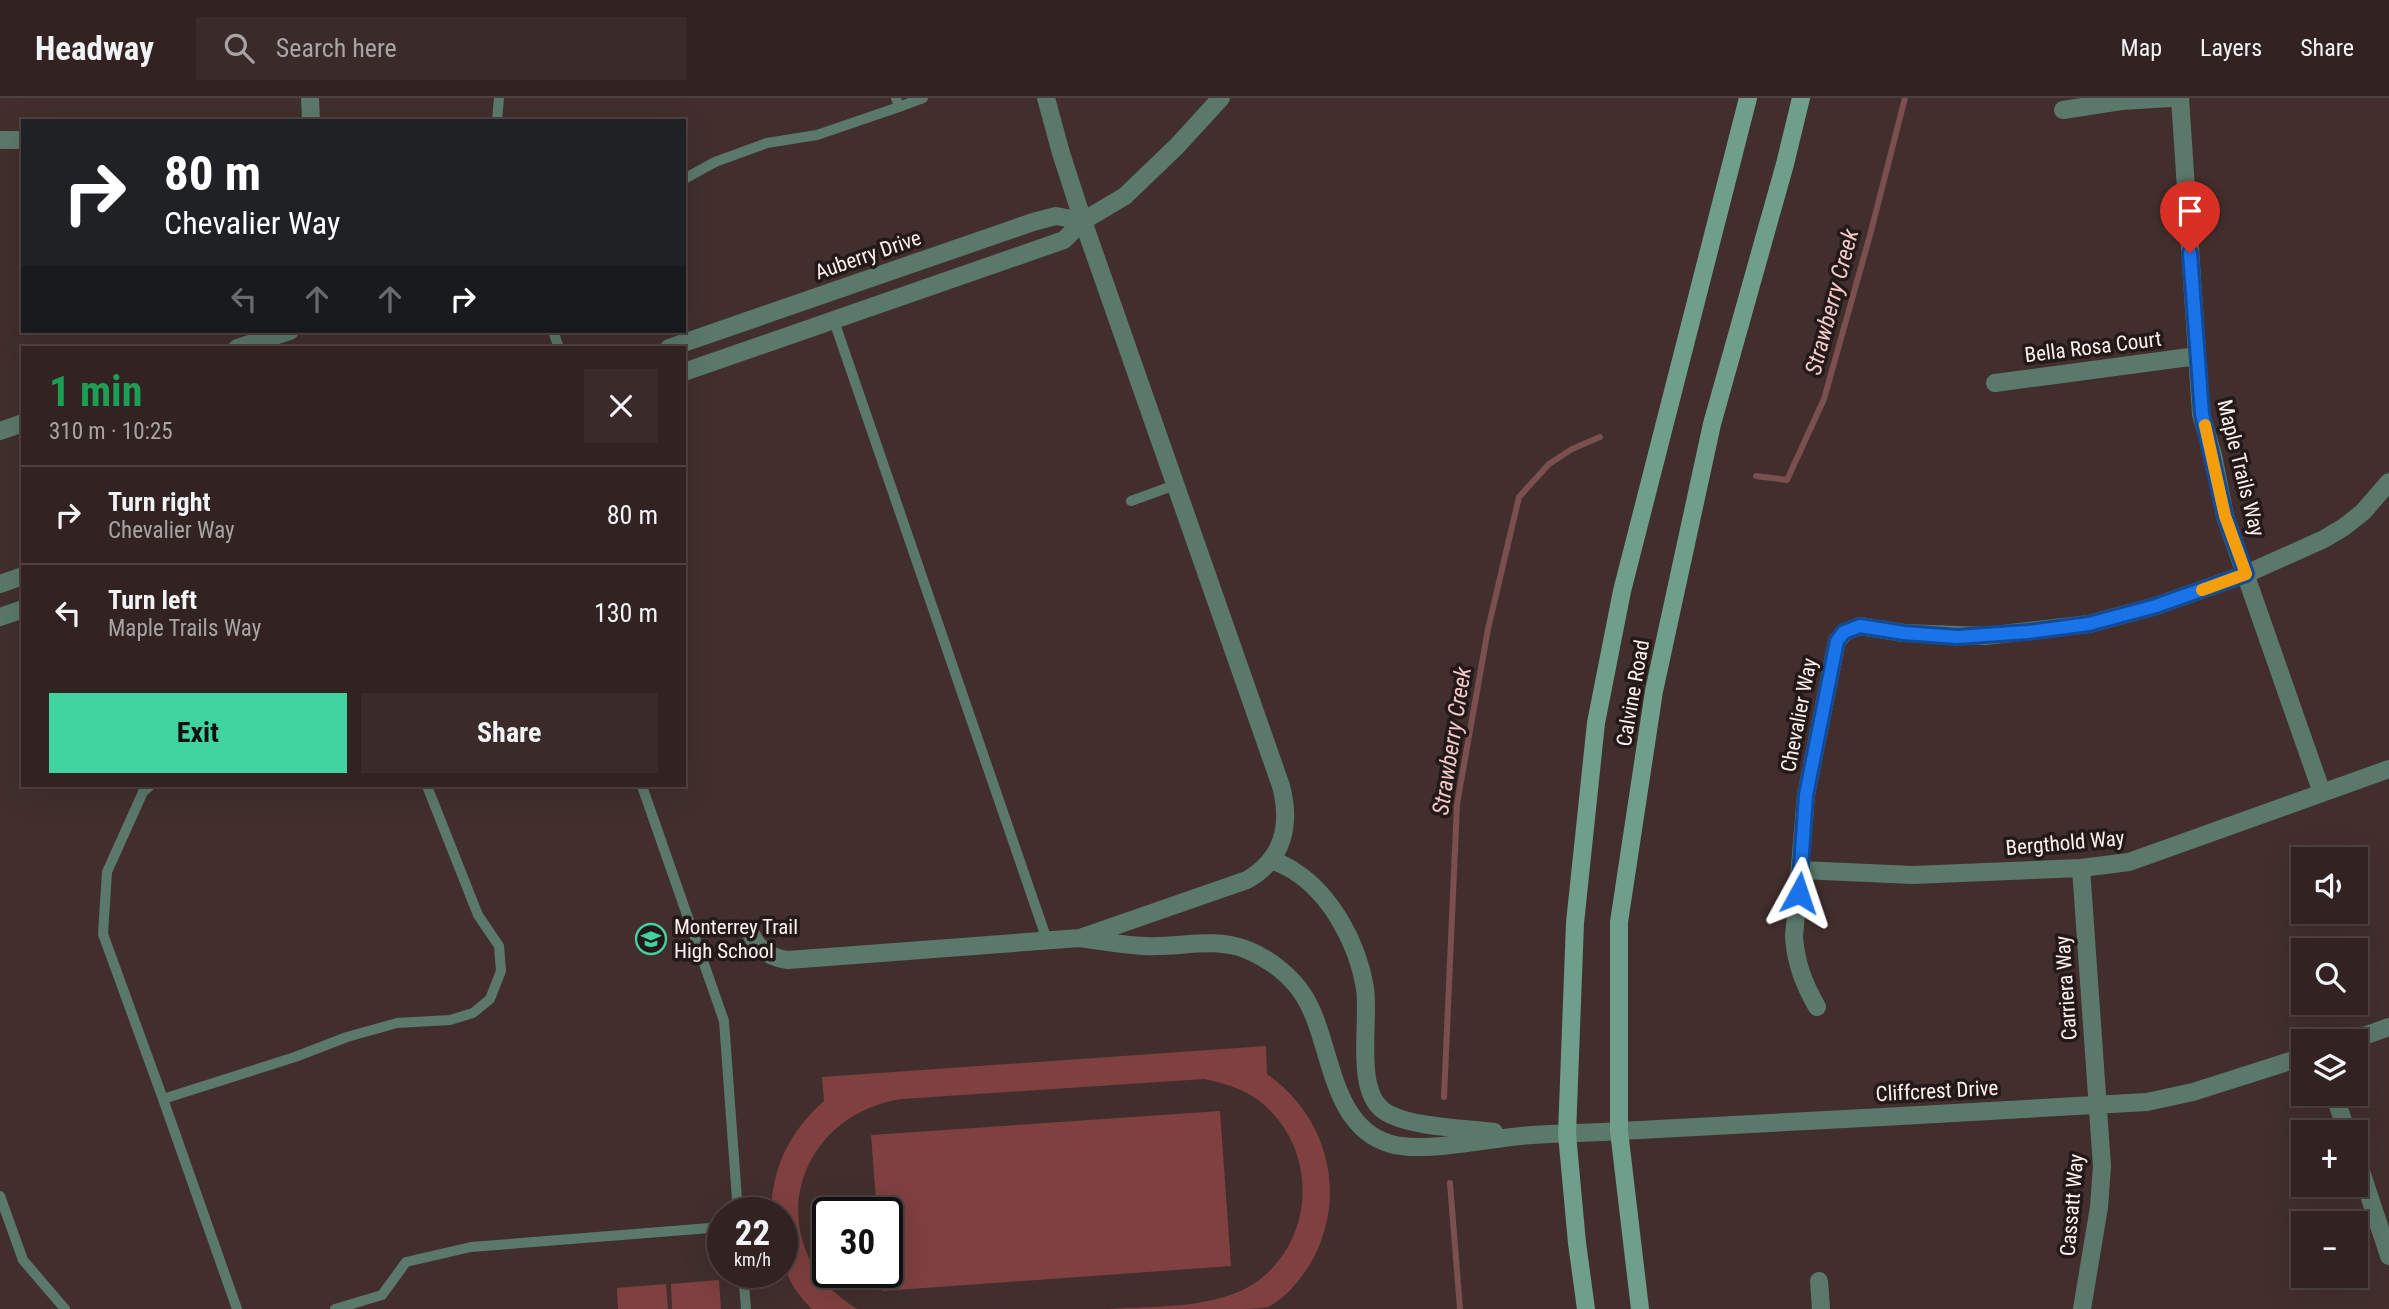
<!DOCTYPE html>
<html lang="en">
<head>
<meta charset="utf-8">
<style>
	:root { --surface:#322322; --page:#3a2b2a; --text:#f1f3f6; --muted:#a8a4a5; --line:#4d4040; --accent:#41d4a1 }
	body { margin:0; font-family:"Roboto Condensed",sans-serif; background:var(--page); color:var(--text); height:100vh; display:flex; flex-direction:column; font-size:26px; white-space:nowrap }
	* { box-sizing:border-box; margin:0 }
	p { font-size:23px; color:var(--muted) }
	.icon { flex:none; width:38px; height:38px; fill:none; stroke:currentColor; stroke-width:2; stroke-linecap:round; stroke-linejoin:round }
	.map { position:relative; flex:1; overflow:hidden }
	.side { position:absolute; left:21px; top:248px; width:665px; height:441px; display:flex; flex-direction:column; background:var(--surface); border-radius:0px; box-shadow:0 7px 28px #0002,0 0 0 2px var(--line) }
	.side>* { flex:none }
	.guide { position:absolute; left:21px; top:21px; width:665px; height:214px; border-radius:0px; box-shadow:0 7px 28px #0002,0 0 0 2px var(--line); background:#202124; color:#fff; overflow:hidden }
	.controls { position:absolute; left:2291px; top:749px; display:grid; gap:14px }
	.controls a { display:grid; place-items:center; width:77px; height:77px; border-radius:0px; background:var(--surface); box-shadow:0 7px 28px #0002,0 0 0 2px var(--line); font-size:35px }
	.speed { position:absolute; left:707px; top:1099px; display:flex; gap:14px; font-size:35px; font-weight:700; text-align:center }
	.speed>* { display:grid; place-content:center; width:91px; height:91px; border-radius:50%; background:var(--surface); box-shadow:0 7px 28px #0002,0 0 0 2px var(--line); line-height:1 }
	.speed small { font-size:18px; font-weight:400 }
	.speed .limit { border:4px solid #111; border-radius:10px; background:#fff; color:#111 }
	.pin { position:absolute; display:grid; place-items:center; width:60px; height:60px; color:#fff; margin:-72px -30px; border-radius:50% 50% 50% 0; rotate:-45deg; box-shadow:0 0 7px #0007 }
	.pin .icon { rotate:45deg }
	.me { position:absolute; width:77px; margin:-38px; rotate:5deg; stroke-linejoin:round; filter:drop-shadow(0 0 5px #0008) }
	.turn { display:flex; align-items:center; gap:24px; height:147px; padding:0 28px; font-size:32px }
	.turn .icon { width:91px; height:91px; stroke-width:2.5 }
	.turn b { display:block; font-size:49px; line-height:60px }
	.lanes { display:flex; align-items:center; height:66px; padding:0 28px; background:#0003; justify-content:center; gap:35px; direction:ltr }
	.lanes .off { opacity:.35 }
	.round { display:grid; place-items:center; flex:none; width:74px; height:74px; border-radius:0px; background:var(--page) }
	.headline { display:flex; align-items:center; justify-content:space-between; height:119px; padding:0 28px }
	h1 { font-size:42px; font-weight:700; line-height:52px; color:#1e9e55 }
	.primary-button { display:flex; gap:14px; margin-top:auto; padding:14px 28px }
	.primary-button a { flex:1; height:80px; border-radius:0px; background:var(--accent); color:#111; font-size:28px; font-weight:700; line-height:80px; text-align:center }
	.primary-button a+a { background:var(--page); color:var(--text) }
	ul { padding:0; list-style:none }
	li { display:flex; align-items:center; gap:21px; height:98px; padding:0 28px; border-top:2px solid var(--line) }
	li div { flex:1 }
	li b { display:block; font-size:26px }
	li em { font-style:normal }
	header { display:flex; align-items:center; gap:42px; box-sizing:border-box; height:98px; padding:0 35px; background:var(--surface); border-bottom:2px solid var(--line) }
	header strong { font-size:33px }
	nav { display:flex; gap:38px; margin-inline-start:auto; font-size:24px }
	.search { width:490px; height:63px; background:var(--page); display:flex; align-items:center; gap:18px; box-sizing:border-box; padding:0 24px; border-radius:0px; color:var(--muted); font-size:26px }
	.map>svg:first-child { display:block }
	.green { fill:#7f403f }
	.lines { fill:none; stroke-linecap:round; stroke-linejoin:round }
	.stream { stroke:#7b4e50; stroke-width:6 }
	.service { stroke:#5b796b; stroke-width:10 }
	.minor { stroke:#5b796b; stroke-width:18 }
	.tertiary { stroke:#5b796b; stroke-width:18 }
	.secondary { stroke:#6f9f8a; stroke-width:18 }
	.route-casing { stroke:#114b97; stroke-width:18 }
	.route { stroke:#1a73e8; stroke-width:12 }
	.slow { stroke:#f59e0b; stroke-width:12 }
	.labels { text-anchor:middle; dominant-baseline:central; stroke-width:7; stroke-linejoin:round; paint-order:stroke }
	.street-label { font-size:21px; fill:#fef0ef; stroke:#231919 }
	.poi-label { font-size:21px; fill:#fef0ef; stroke:#231919; text-anchor:start }
	.water-label { font-size:23px; font-style:italic; fill:#f4cac8; stroke:#231919 }
</style>
</head>
<body>
<header>
<strong>Headway</strong>
<div class="search"><svg class="icon" aria-label="search" viewBox="0 0 24 24"><circle cx="10" cy="10" r="6"/><path d="M15 15l6 6"/></svg>Search here</div>
<nav><a>Map</a><a>Layers</a><a>Share</a></nav>
</header>
<div class="map">
<svg width="2389" height="1211" viewBox="0 0 2389 1211">
	<rect width="100%" height="100%" fill="#422f2d"/>
	<path class="green" d="M 1266,948 L 1267,976 C 1330,1020 1349,1102 1309,1168 C 1299,1183 1285,1201 1268,1209 C 1259,1211 1242,1211 1232,1211 C 1191,1211 1150,1211 1109,1211 C 1155,1208 1216,1211 1255,1185 C 1317,1142 1319,1048 1258,1002 C 1242,990 1223,985 1204,981 L 902,1001 C 790,1018 759,1151 857,1211 L 812,1211 C 778,1177 782,1159 782,1115 L 771,1115 C 772,1069 790,1033 824,1003 L 822,979 Z
		M 1220,1013 L 1231,1168 L 882,1193 L 881,1174 L 887,1174 L 887,1115 L 877,1115 L 871,1037 Z
		M 719,1182 L 721,1211 L 672,1211 L 671,1186 Z
		M 666,1186 L 668,1211 L 618,1211 L 617,1190 Z"/>
	<g class="lines">
		<path class="stream" d="M 1756,378 L 1787,382 L 1824,301 L 1870,137 L 1905,0
			M 1444,999 L 1457,706 L 1488,531 L 1519,399 L 1549,366 L 1572,351 L 1600,339
			M 1450,1085 L 1460,1211"/>
		<path class="service" d="M 899,9 L 923,0
			M 497,23 L 499,0
			M 684,81 L 715,64 L 767,45 L 817,37 L 899,9 L 896,0
			M 834,223 L 1047,842
			M 553,233 L 559,250
			M 1131,403 L 1175,387
			M 150,688 L 143,694 L 107,774 L 103,836 L 163,1001
			M 642,688 L 724,923 L 738,1115
			M 0,1098 L 23,1162 L 65,1211
			M 743,1174 L 746,1211
			M 237,1211 L 163,1001 L 295,959 L 347,939 L 397,925 L 450,922 L 473,915 L 490,901 L 501,873 L 499,848 L 478,817 L 427,688
			M 335,1211 L 382,1197 L 406,1164 L 471,1149 L 723,1129"/>
		<path class="minor" d="M 310,0 L 311,23
			M 2180,0 L 2201,316 L 2213,357 L 2225,418 L 2322,695
			M 2063,12 L 2121,3 L 2170,0
			M 0,42 L 23,42
			M 237,250 L 290,233
			M 1995,285 L 2197,258
			M 0,333 L 23,325
			M 1271,761 C 1278,765 1287,768 1294,773 C 1332,797 1358,847 1365,890 C 1370,924 1354,992 1384,1013 C 1407,1029 1464,1030 1494,1034
			M 2081,770 L 2102,1068 L 2099,1109 L 2082,1211
			M 1801,772 L 1913,777 L 2081,770 L 2129,764 L 2389,671
			M 752,838 C 759,852 772,860 788,862 L 1080,840 L 1247,782 C 1284,761 1291,726 1281,688 L 1083,123
			M 1080,840 C 1101,843 1123,847 1145,848 C 1179,850 1211,839 1245,851 C 1268,860 1291,877 1304,898 C 1333,944 1328,1028 1391,1046 C 1426,1056 1493,1039 1532,1037 C 1561,1035 1591,1035 1621,1033 C 1796,1023 1972,1015 2147,1004 L 2193,994 L 2303,959
			M 1817,909 C 1804,886 1796,866 1794,839 L 1806,697 L 1837,543 L 1845,534 L 1860,528 L 1904,535 L 1985,538 L 2089,526 L 2156,508 L 2246,476 L 2324,441 L 2344,429 L 2363,414 L 2389,384
			M 2350,943 L 2389,929
			M 2334,996 L 2347,1034
			M 2356,1058 L 2389,1158
			M 1819,1183 L 1821,1211"/>
		<path class="tertiary" d="M 1046,0 L 1061,55 L 1083,123
			M 669,250 L 1033,124 L 1056,118 L 1083,123
			M 684,274 L 1064,142 L 1083,123 L 1125,98 L 1177,48 L 1221,0
			M 0,486 L 23,478
			M 0,519 L 23,511"/>
		<path class="secondary" d="M 1586,1211 L 1577,1145 L 1567,1036 L 1575,825 L 1596,625 L 1622,493 L 1748,0
			M 1640,1211 L 1619,1033 L 1619,824 L 1654,593 L 1712,326 L 1785,66 L 1801,0"/>
	</g>
	<g class="lines">
		<g class="route-casing">
			<path id="route" d="M 1799,795 L 1806,697 L 1837,543 L 1844,534 L 1860,528 L 1904,535 L 1957,539 L 2028,534 L 2089,526 L 2156,508 L 2246,476 L 2225,418 L 2202,316 L 2190,155"/>
		</g>
		<use href="#route" class="route"/>
		<path class="slow" d="M 2202,492 L 2246,476 L 2225,418 L 2205,327"/>
	</g>
	<defs>
		<g id="school-ring" transform="scale(1.575)"><circle r="9.5" fill="#231919" stroke="#41d4a1" stroke-width="1.5"/><path d="M0-5L7-2L0 1L-7-2ZM-4 1L0 2.5L4 1V4Q0 6-4 4Z" fill="#41d4a1"/></g>
	</defs>
	<g fill-rule="evenodd">
		<use href="#school-ring" x="651" y="841"/>
	</g>
	<g class="labels">
		<g class="street-label">
			<text transform="translate(868 157) rotate(-19)">Auberry Drive</text>
			<text transform="translate(2093 249) rotate(-7)">Bella Rosa Court</text>
			<text transform="translate(2241 370) rotate(76)">Maple Trails Way</text>
			<text transform="translate(1633 595) rotate(-80)">Calvine Road</text>
			<text transform="translate(1799 617) rotate(-79)">Chevalier Way</text>
			<text transform="translate(2065 745) rotate(-5)">Bergthold Way</text>
			<text transform="translate(2066 890) rotate(-94)">Carriera Way</text>
			<text transform="translate(1937 993) rotate(-3)">Cliffcrest Drive</text>
			<text transform="translate(2072 1107) rotate(-85)">Cassatt Way</text>
		</g>
		<g class="poi-label">
			<text x="674" y="829">Monterrey Trail<tspan x="674" dy="24">High School</tspan></text>
		</g>
		<g class="water-label">
			<text transform="translate(1832 204) rotate(-75)">Strawberry Creek</text>
			<text transform="translate(1452 643) rotate(-81)">Strawberry Creek</text>
		</g>
	</g>
</svg>
<div class="controls">
<a><svg class="icon" aria-label="sound" viewBox="0 0 24 24"><path d="M4 9h4l5-4v14l-5-4H4zM17 9q2 3 0 6"/></svg></a>
<a><svg class="icon" aria-label="search" viewBox="0 0 24 24"><circle cx="10" cy="10" r="6"/><path d="M15 15l6 6"/></svg></a>
<a><svg class="icon" aria-label="layers" viewBox="0 0 24 24"><path d="M12 4l9 5-9 5-9-5zM3 14l9 5 9-5"/></svg></a>
<a>+</a>
<a>−</a>
</div>
<div class="speed"><div>22<small>km/h</small></div><div class="limit">30</div></div>
<div class="pin" style="left:2190px;top:155px;background:#d93025"><svg class="icon" aria-label="arrive" viewBox="0 0 24 24"><path d="M6 21V4h12l-3 4 3 4H6"/></svg></div>
<svg class="me" style="left:1799px;top:795px" viewBox="-20 -20 40 40"><path d="M0-17L14 15 0 8-14 15z" fill="#1a73e8" stroke="#fff" stroke-width="4"/></svg>
<div class="guide">
<div class="turn"><svg class="icon" aria-label="right" viewBox="0 0 24 24"><path d="M7 20v-9h11M14 6l5 5-5 5"/></svg><div><b>80 m</b>Chevalier Way</div></div>
<div class="lanes"><svg class="icon off" aria-label="left" viewBox="0 0 24 24"><path d="M17 20v-9H6M10 6l-5 5 5 5"/></svg><svg class="icon off" aria-label="ahead" viewBox="0 0 24 24"><path d="M12 20V5M6 11l6-6 6 6"/></svg><svg class="icon off" aria-label="ahead" viewBox="0 0 24 24"><path d="M12 20V5M6 11l6-6 6 6"/></svg><svg class="icon" aria-label="right" viewBox="0 0 24 24"><path d="M7 20v-9h11M14 6l5 5-5 5"/></svg></div>
</div>
<section class="side">
<div class="headline"><div><h1>1 min</h1><p>310 m · 10:25</p></div><a class="round"><svg class="icon" aria-label="close" viewBox="0 0 24 24"><path d="M6 6l12 12M18 6L6 18"/></svg></a></div>
<ul>
<li><svg class="icon" aria-label="right" viewBox="0 0 24 24"><path d="M7 20v-9h11M14 6l5 5-5 5"/></svg><div><b>Turn right</b><p>Chevalier Way</p></div><em>80 m</em></li>
<li><svg class="icon" aria-label="left" viewBox="0 0 24 24"><path d="M17 20v-9H6M10 6l-5 5 5 5"/></svg><div><b>Turn left</b><p>Maple Trails Way</p></div><em>130 m</em></li>
</ul>
<div class="primary-button"><a>Exit</a><a>Share</a></div>
</section>
</div>
</body>
</html>
